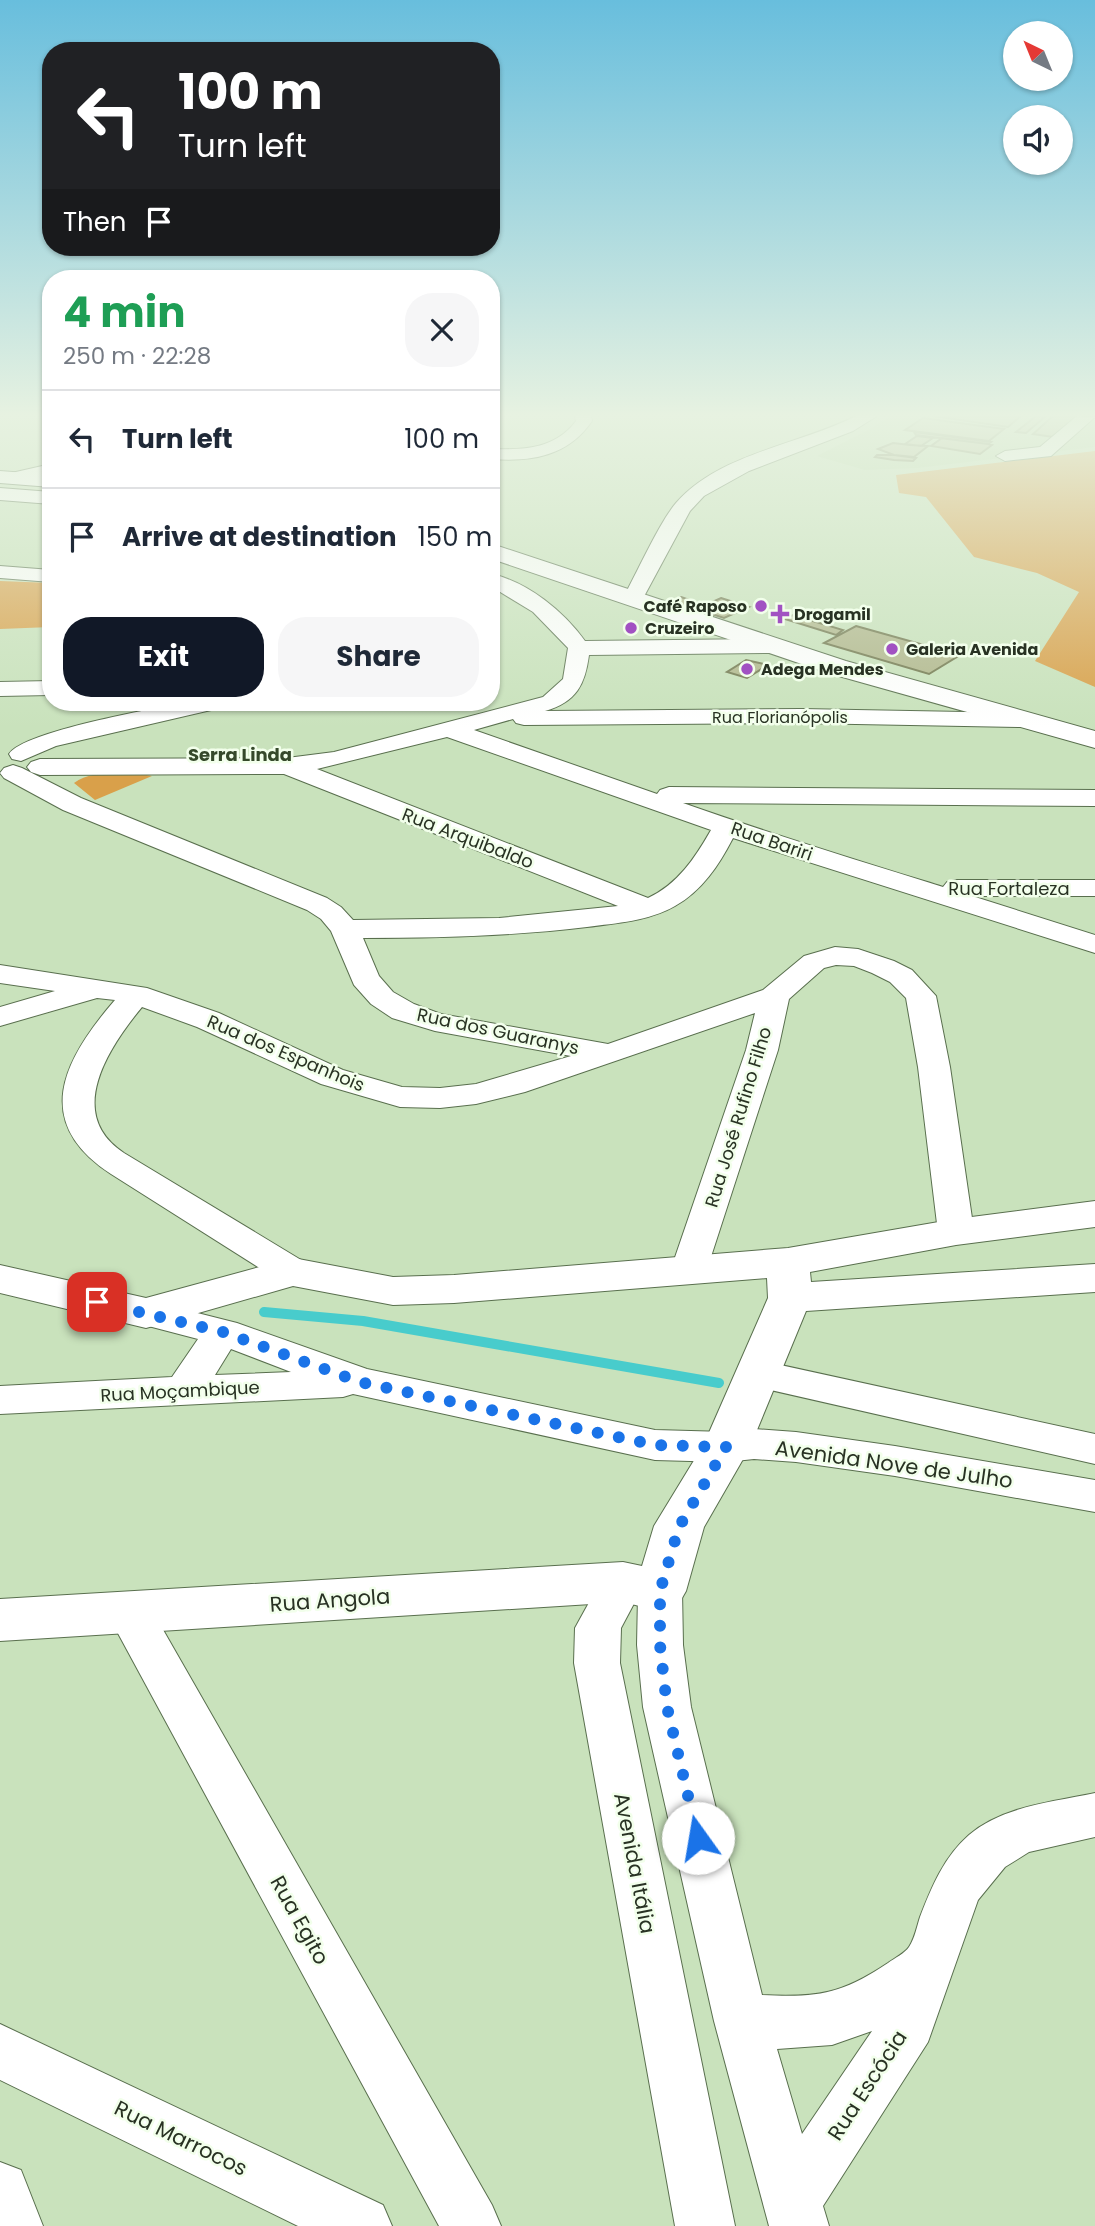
<!DOCTYPE html>
<html lang="en">
<head>
<meta charset="utf-8">
<style>
	:root { --surface:#fff; --page:#f6f6f7; --text:#1f2937; --muted:#747a83; --line:#e0e1e3; --accent:#111827 }
	body { margin:0; font-family:Poppins,sans-serif; background:var(--page); color:var(--text); height:100vh; display:flex; flex-direction:column; font-size:26px; white-space:nowrap }
	* { box-sizing:border-box; margin:0 }
	p { font-size:23px; color:var(--muted) }
	.icon { flex:none; width:38px; height:38px; fill:none; stroke:currentColor; stroke-width:2; stroke-linecap:round; stroke-linejoin:round }
	.map { position:relative; flex:1; overflow:hidden }
	.drawer { position:absolute; left:42px; top:270px; width:458px; height:441px; display:flex; flex-direction:column; background:var(--surface); border-radius:28px; box-shadow:0 2px 5px #0004 }
	.drawer>* { flex:none }
	.banner { position:absolute; left:42px; top:42px; width:458px; height:214px; border-radius:28px; box-shadow:0 2px 5px #0004; background:#202124; color:#fff; overflow:hidden }
	.needle { width:46px; rotate:317deg }
	.buttons { position:absolute; left:1003px; top:21px; display:grid; gap:14px }
	.buttons a { display:grid; place-items:center; width:70px; height:70px; border-radius:50%; background:var(--surface); box-shadow:0 2px 5px #0004; font-size:35px }
	.pin { position:absolute; display:grid; place-items:center; width:60px; height:60px; color:#fff; margin:-30px; border-radius:14px; box-shadow:0 4px 10px #0006 }
	.me { position:absolute; width:77px; margin:-38px; rotate:347deg; stroke-linejoin:round; filter:drop-shadow(0 0 5px #0008) }
	.turn { display:flex; align-items:center; gap:24px; height:147px; padding:0 21px; font-size:32px }
	.turn .icon { width:91px; height:91px; stroke-width:2.5 }
	.turn b { display:block; font-size:49px; line-height:60px }
	.then { display:flex; align-items:center; height:66px; padding:0 21px; background:#0003; gap:14px; font-size:26px }
	.round { display:grid; place-items:center; flex:none; width:74px; height:74px; border-radius:28px; background:var(--page) }
	.head { display:flex; align-items:center; justify-content:space-between; height:119px; padding:0 21px }
	h1 { font-size:42px; font-weight:700; line-height:52px; color:#1e9e55 }
	.action { display:flex; gap:14px; margin-top:auto; padding:14px 21px }
	.action a { flex:1; height:80px; border-radius:28px; background:var(--accent); color:#fff; font-size:28px; font-weight:700; line-height:80px; text-align:center }
	.action a+a { background:var(--page); color:var(--text) }
	ul { padding:0; list-style:none }
	li { display:flex; align-items:center; gap:21px; height:98px; padding:0 21px; border-top:2px solid var(--line) }
	li div { flex:1 }
	li b { display:block; font-size:26px }
	li em { font-style:normal }
	.map>svg:first-child { display:block }
	.built { fill:#bddaad }
	.green { fill:#d9a04a }
	.lines { fill:none; stroke-linecap:round; stroke-linejoin:round }
	.stream { stroke:#48cccc; stroke-width:10 }
	.building { fill:#b1b78d; stroke:#737951; stroke-width:2 }
	.minor-casing { stroke:#596f4e; stroke-width:2 }
	.major-casing { stroke:#596f4e; stroke-width:2 }
	.minor { fill:#fff; fill-rule:evenodd }
	.major { fill:#fff; fill-rule:evenodd }
	.route { stroke:#1a73e8; stroke-width:12; stroke-dasharray:0 21.6 }
	.poi-dot { fill:#a151c2; stroke:#f2ffeb; stroke-width:2.5 }
	.labels { text-anchor:middle; dominant-baseline:central; stroke-width:5; stroke-linejoin:round; paint-order:stroke }
	.far-poi-label { font-size:16px; font-weight:bold; fill:#283223; stroke:#f2ffeb; text-anchor:start }
	.far-street-label { font-size:16px; fill:#283223; stroke:#f2ffeb }
	.far-quarter-label { font-size:18px; font-weight:bold; fill:#35492a; stroke:#f2ffeb }
	.street-label { font-size:18px; fill:#283223; stroke:#f2ffeb }
	.near-street-label { font-size:21px; fill:#283223; stroke:#f2ffeb }
</style>
</head>
<body>
<div class="map">
<svg width="1095" height="2226" viewBox="0 0 1095 2226">
	<rect width="100%" height="100%" fill="#c9e2bc"/>
	<path class="built" d="M 890,416 L 1095,416 L 1095,447 L 917,468 L 865,470 L 817,456 L 874,427 Z"/>
	<path class="green" d="M 1095,451 L 1095,687 L 1035,661 L 1079,592 L 1037,573 L 974,557 L 926,497 L 899,493 L 896,475 Z
		M 0,581 L 51,583 L 51,627 L 0,629 Z
		M 136,773 L 152,776 L 95,800 L 74,783 C 91,770 116,774 136,773 Z"/>
	<g class="lines">
		<path class="stream" d="M 264,1312 L 363,1321 L 719,1383"/>
	</g>
	<path class="building" d="M 933,416 L 1021,416 L 1008,427 Z
		M 1036,416 L 1046,416 L 1026,433 L 1016,432 Z
		M 1053,416 L 1077,416 L 1053,437 L 1033,434 Z
		M 923,418 L 1004,429 L 989,441 L 905,430 Z
		M 914,432 L 991,442 L 988,444 L 916,435 Z
		M 917,436 L 933,438 L 921,446 L 905,444 Z
		M 942,438 L 988,444 L 992,445 L 980,454 L 931,446 Z
		M 893,443 L 910,445 L 928,446 L 914,457 L 894,455 L 878,449 Z
		M 877,455 L 894,455 L 916,458 L 913,461 L 894,460 L 875,457 Z
		M 681,597 L 698,603 L 684,608 L 667,602 Z
		M 721,598 L 749,607 L 724,618 L 696,609 Z
		M 793,615 L 843,630 L 836,635 L 785,619 Z
		M 856,626 L 960,655 L 929,674 L 824,643 Z
		M 746,660 L 768,665 L 747,678 L 727,672 Z"/>
	<g class="lines">
		<g class="minor-casing">
			<path id="minor" d="M 575,416 L 591,416 L 592,421 C 568,456 532,462 492,459 L 492,449 C 524,450 555,449 576,421 Z
				M 856,416 L 877,416 L 853,431 L 749,471 L 704,496 L 690,511 L 641,602 L 627,602 L 623,598 C 637,573 659,523 676,503 C 720,453 799,445 856,416 Z
				M 1077,416 L 1095,417 L 1051,456 L 1005,461 L 996,456 L 1005,451 L 1040,447 Z
				M 51,464 L 51,474 L 13,483 L 4,478 L 7,474 Z
				M 0,488 L 51,492 L 51,504 L 0,500 Z
				M 0,566 L 51,570 L 51,582 L 0,578 Z
				M 492,574 C 529,583 563,611 585,641 L 772,639 L 780,641 L 783,646 L 780,651 L 772,653 L 589,655 C 585,684 577,702 545,711 L 802,709 L 1021,713 L 1029,715 L 1033,720 L 1029,725 L 1021,727 L 802,723 L 524,725 L 516,723 L 513,719 L 474,730 L 657,794 L 660,790 L 669,787 L 1095,790 L 1095,806 L 683,803 C 768,833 856,860 943,887 L 947,882 L 957,880 L 1095,880 L 1095,896 L 972,896 L 1095,935 L 1095,953 L 733,838 C 719,865 702,891 675,906 C 649,921 617,923 587,927 C 513,936 438,938 363,938 L 379,976 L 393,992 L 414,1004 L 441,1014 L 608,1044 L 763,990 L 804,956 L 835,947 L 858,949 L 894,961 L 912,970 L 936,996 L 950,1067 L 974,1232 L 969,1240 L 956,1243 L 943,1240 L 938,1232 L 918,1067 L 906,998 L 890,982 L 872,973 L 854,966 L 836,965 L 824,968 L 789,999 L 778,1050 L 707,1269 L 702,1278 L 689,1281 L 676,1278 L 671,1269 L 746,1050 L 755,1013 L 525,1092 L 476,1104 L 440,1108 L 400,1107 L 321,1084 L 197,1027 L 142,1007 C 109,1047 64,1114 124,1153 L 306,1263 L 312,1272 L 306,1281 L 293,1284 L 280,1281 L 111,1174 C 31,1122 63,1060 115,1000 L 97,998 L 0,1026 L 0,1007 L 55,991 L 0,983 L 0,965 L 147,988 L 219,1013 L 343,1070 L 402,1087 L 440,1088 L 476,1084 L 571,1056 L 435,1031 L 392,1018 L 371,1004 L 354,985 L 331,931 L 321,919 L 307,910 L 63,810 L 4,778 L 0,773 L 4,768 L 13,765 L 22,768 L 81,798 L 327,898 L 341,907 L 353,920 L 499,918 L 618,906 L 284,774 L 40,775 L 31,772 L 27,767 L 31,762 L 40,759 L 287,758 L 334,752 L 543,697 L 563,679 L 568,648 L 533,612 L 492,587 ZM 447,737 L 711,830 C 695,858 678,884 648,898 L 317,769 Z
				M 51,681 L 51,695 L 0,696 L 0,682 Z
				M 186,702 L 228,702 L 224,707 L 56,746 L 21,761 L 12,759 L 9,754 C 24,731 154,709 186,702 Z
				M 146,1300 L 237,1323 L 367,1369 L 655,1430 L 726,1432 L 754,1429 L 796,1432 L 895,1446 L 1095,1480 L 1095,1512 L 895,1476 L 796,1462 L 754,1459 L 726,1462 L 655,1460 L 353,1394 L 343,1397 L 0,1414 L 0,1386 L 172,1377 L 198,1339 L 133,1322 L 127,1313 L 133,1304 ZM 231,1349 L 291,1372 L 215,1375 Z
				M 758,1360 L 1095,1434 L 1095,1464 L 744,1384 L 738,1374 L 744,1364 Z
				M 623,1565 L 639,1570 L 644,1579 L 660,1573 L 676,1579 L 682,1591 L 683,1645 L 691,1707 L 762,1995 C 817,1998 842,1994 888,1963 C 895,1958 905,1953 909,1947 C 915,1938 917,1926 920,1917 C 932,1886 944,1857 969,1835 C 1003,1806 1053,1802 1095,1793 L 1095,1837 L 1029,1852 L 1005,1867 L 978,1900 L 928,2042 L 823,2206 L 829,2226 L 769,2226 L 714,2021 L 643,1707 L 637,1645 L 638,1596 L 621,1628 L 620,1663 L 735,2226 L 675,2226 L 574,1663 L 575,1628 L 607,1570 ZM 872,2031 L 802,2134 L 777,2049 L 832,2045 Z
				M 130,1595 L 146,1600 L 492,2205 L 501,2226 L 439,2226 L 107,1613 L 114,1600 Z
				M 0,2024 L 383,2205 L 392,2226 L 298,2226 L 0,2080 Z
				M 0,2162 L 21,2170 L 43,2226 L 0,2226 Z"/>
		</g>
		<g class="major-casing">
			<path id="major" d="M 0,471 L 51,475 L 51,487 L 0,483 Z
				M 492,544 L 846,661 L 1095,731 L 1095,748 L 828,673 L 492,559 Z
				M 1095,1201 L 1095,1227 L 956,1245 L 810,1272 L 811,1282 L 1095,1264 L 1095,1292 L 806,1311 L 750,1447 L 704,1527 L 686,1591 L 678,1605 L 660,1611 L 623,1602 L 0,1641 L 0,1599 L 623,1562 L 642,1566 L 654,1526 L 704,1444 L 768,1298 L 767,1278 L 454,1303 L 393,1305 L 293,1286 L 146,1328 L 0,1293 L 0,1265 L 146,1298 L 293,1258 L 393,1277 L 454,1275 L 788,1248 L 956,1219 Z"/>
		</g>
		<use href="#minor" class="minor"/>
		<use href="#major" class="major"/>
	</g>
	<linearGradient id="sky" x2="0" y2="1"><stop stop-color="#68bedd"/><stop offset="0.57" stop-color="#e7f2e1"/><stop offset="1" stop-color="#e7f2e1" stop-opacity="0"/></linearGradient>
	<rect width="1095" height="728" fill="url(#sky)"/>
	<g class="lines">
		<path class="route" d="M 97,1302 L 223,1332 L 360,1382 L 655,1445 L 726,1447 L 679,1527 L 660,1591 L 660,1645 L 667,1707 L 698,1838"/>
	</g>
	<g class="poi-dot">
		<circle cx="761" cy="606" r="7"/>
		<path d="M776.5 603.5h7v7h7v7h-7v7h-7v-7h-7v-7h7z"/>
		<circle cx="631" cy="628" r="7"/>
		<circle cx="892" cy="649" r="7"/>
		<circle cx="747" cy="669" r="7"/>
	</g>
	<g class="labels">
		<g class="far-poi-label">
			<text x="747" y="606" text-anchor="end">Café Raposo</text>
			<text x="794" y="614">Drogamil</text>
			<text x="645" y="628">Cruzeiro</text>
			<text x="906" y="649">Galeria Avenida</text>
			<text x="761" y="669">Adega Mendes</text>
		</g>
		<g class="far-street-label">
			<text x="780" y="717">Rua Florianópolis</text>
		</g>
		<g class="far-quarter-label">
			<text x="240" y="754">Serra Linda</text>
		</g>
		<g class="street-label">
			<text transform="translate(468 838) rotate(21)">Rua Arquibaldo</text>
			<text transform="translate(772 841) rotate(19)">Rua Bariri</text>
			<text x="1009" y="888">Rua Fortaleza</text>
			<text transform="translate(498 1031) rotate(12)">Rua dos Guaranys</text>
			<text transform="translate(286 1053) rotate(23)">Rua dos Espanhois</text>
			<text transform="translate(738 1117) rotate(-73)">Rua José Rufino Filho</text>
			<text transform="translate(180 1391) rotate(-3)">Rua Moçambique</text>
		</g>
		<g class="near-street-label">
			<text transform="translate(894 1464) rotate(8)">Avenida Nove de Julho</text>
			<text transform="translate(330 1600) rotate(-4)">Rua Angola</text>
			<text transform="translate(635 1863) rotate(79)">Avenida Itália</text>
			<text transform="translate(300 1920) rotate(61)">Rua Egito</text>
			<text transform="translate(867 2085) rotate(-57)">Rua Escócia</text>
			<text transform="translate(181 2138) rotate(26)">Rua Marrocos</text>
		</g>
	</g>
</svg>
<div class="buttons">
<a><svg class="needle" viewBox="-14 -14 28 28"><path d="M0-13l5 13h-10z" fill="#e53935"/><path d="M0 13l5-13h-10z" fill="#747a83"/></svg></a>
<a><svg class="icon" aria-label="sound" viewBox="0 0 24 24"><path d="M4 9h4l5-4v14l-5-4H4zM17 9q2 3 0 6"/></svg></a>
</div>
<div class="pin" style="left:97px;top:1302px;background:#d93025"><svg class="icon" aria-label="arrive" viewBox="0 0 24 24"><path d="M6 21V4h12l-3 4 3 4H6"/></svg></div>
<svg class="me" style="left:698px;top:1838px" viewBox="-20 -20 40 40"><circle r="19" fill="#fff"/><path d="M0-13L10 11 0 6-10 11z" fill="#1a73e8"/></svg>
<div class="banner">
<div class="turn"><svg class="icon" aria-label="left" viewBox="0 0 24 24"><path d="M17 20v-9H6M10 6l-5 5 5 5"/></svg><div><b>100 m</b>Turn left</div></div>
<div class="then">Then<svg class="icon" aria-label="arrive" viewBox="0 0 24 24"><path d="M6 21V4h12l-3 4 3 4H6"/></svg></div>
</div>
<section class="drawer">
<div class="head"><div><h1>4 min</h1><p>250 m · 22:28</p></div><a class="round"><svg class="icon" aria-label="close" viewBox="0 0 24 24"><path d="M6 6l12 12M18 6L6 18"/></svg></a></div>
<ul>
<li><svg class="icon" aria-label="left" viewBox="0 0 24 24"><path d="M17 20v-9H6M10 6l-5 5 5 5"/></svg><div><b>Turn left</b></div><em>100 m</em></li>
<li><svg class="icon" aria-label="arrive" viewBox="0 0 24 24"><path d="M6 21V4h12l-3 4 3 4H6"/></svg><div><b>Arrive at destination</b></div><em>150 m</em></li>
</ul>
<div class="action"><a>Exit</a><a>Share</a></div>
</section>
</div>
</body>
</html>
